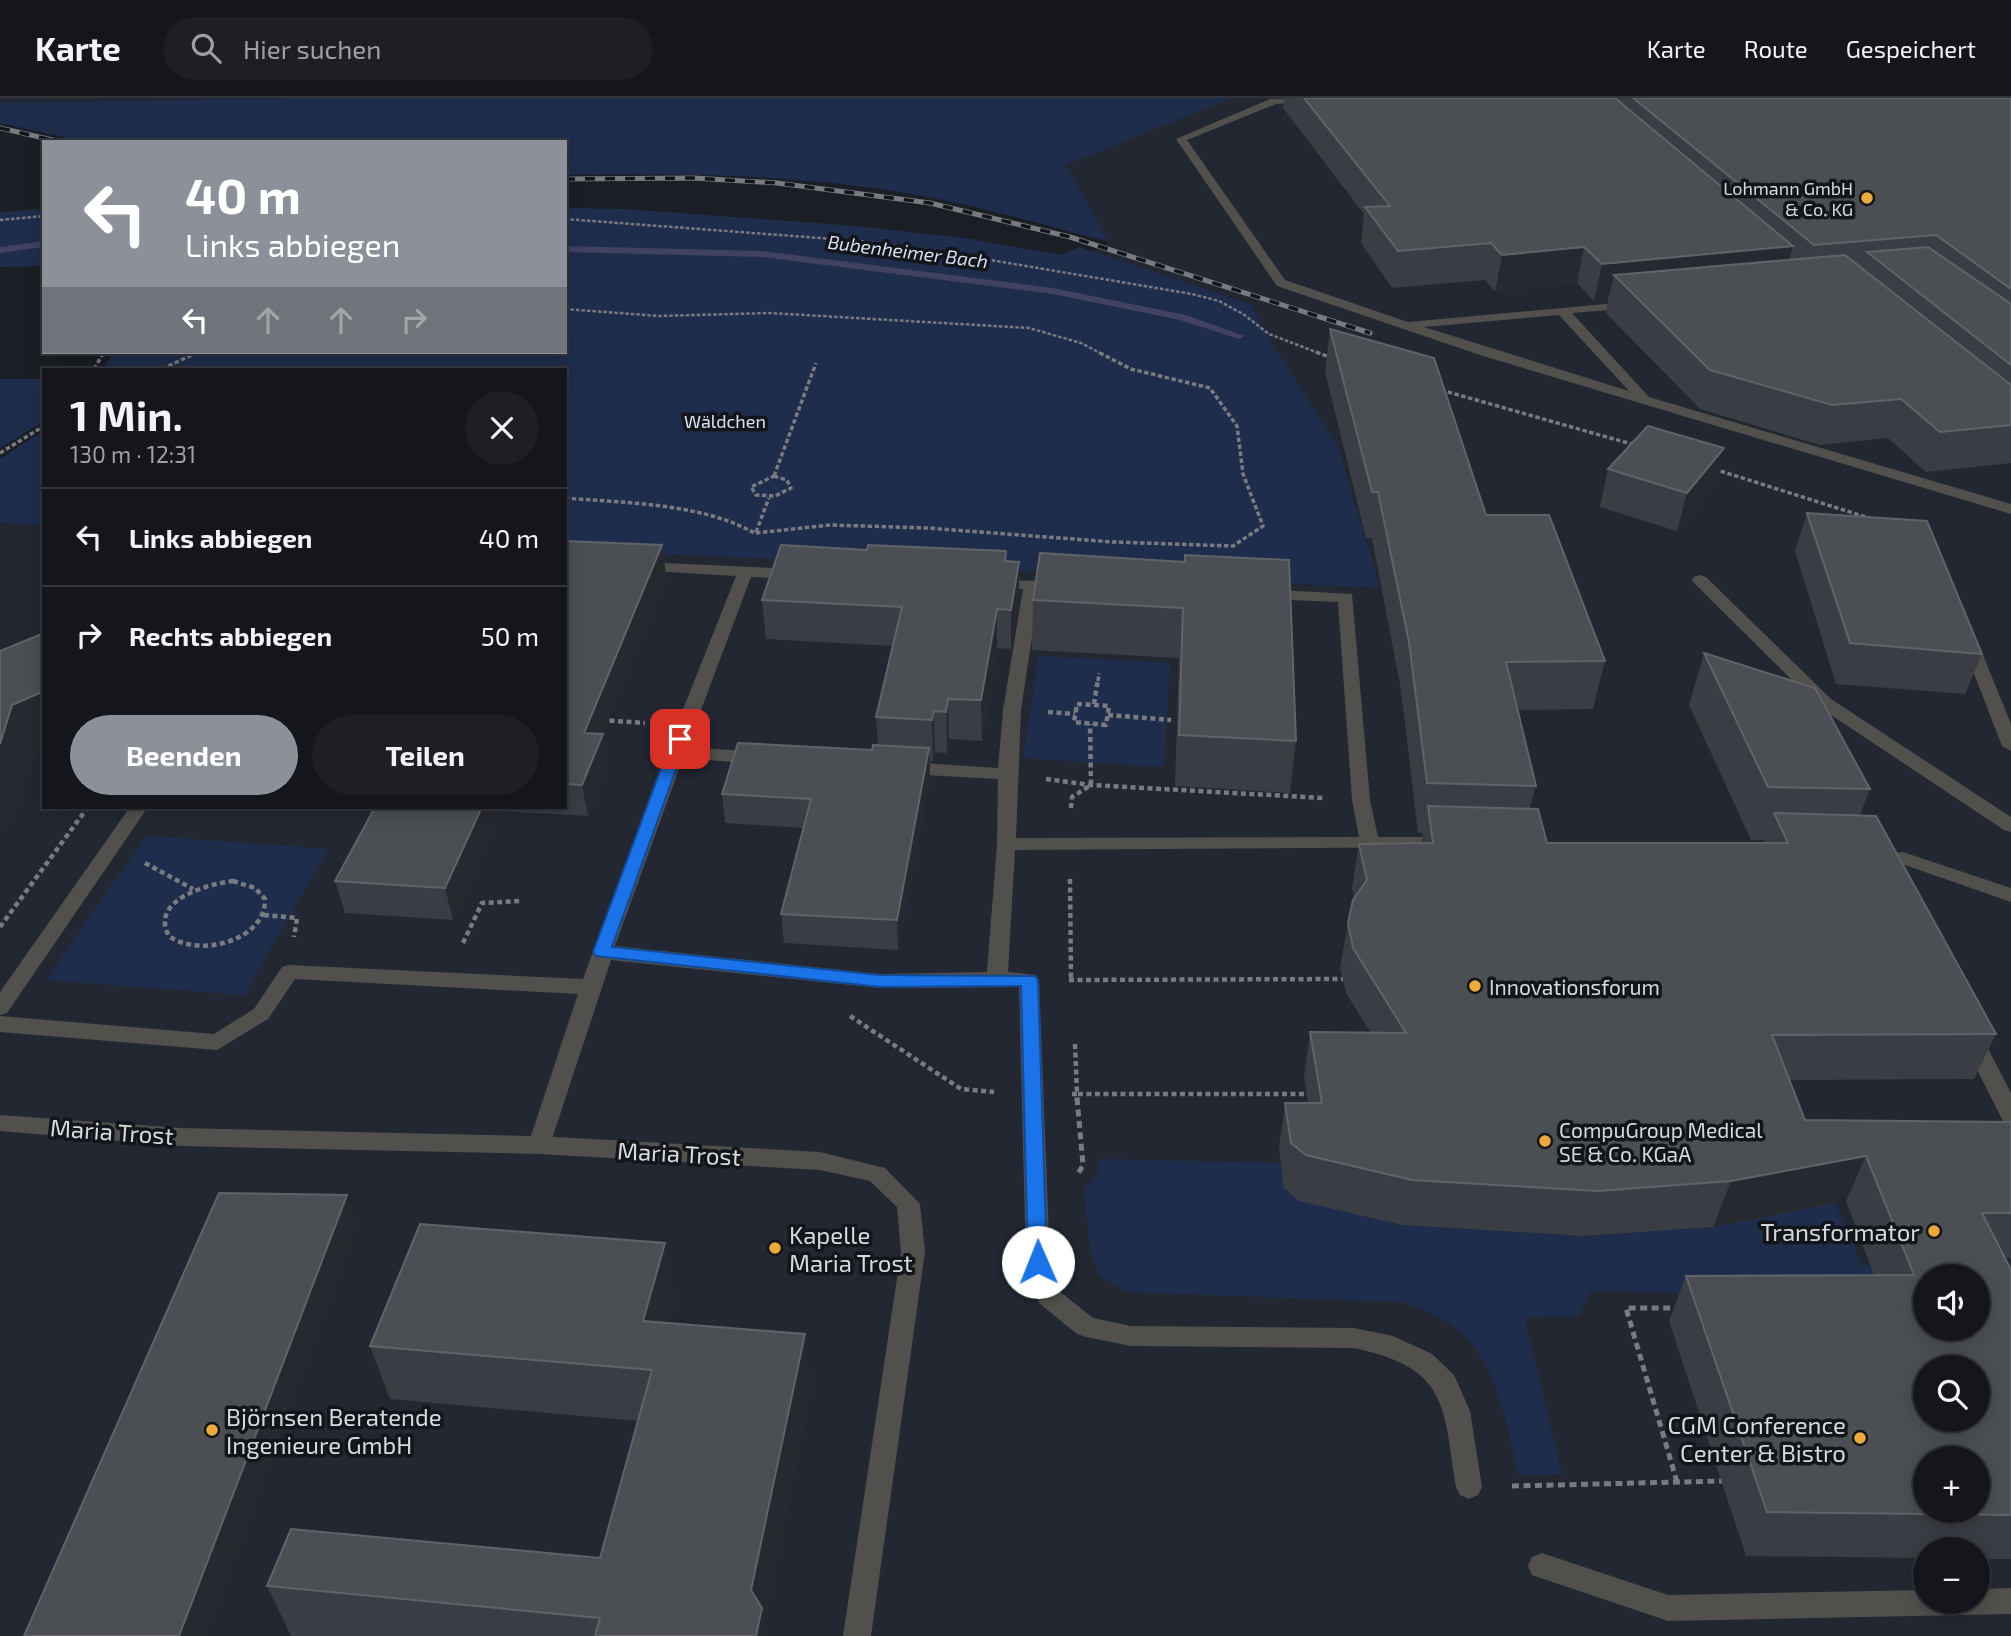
<!DOCTYPE html>
<html lang="de">
<head>
<meta charset="utf-8">
<style>
	:root { --surface:#14161b; --page:#1d1f24; --text:#f1f3f6; --muted:#9d9fa3; --line:#33353a; --accent:#8c9099 }
	body { margin:0; font-family:"Exo 2",sans-serif; background:var(--page); color:var(--text); height:100vh; display:flex; flex-direction:column; font-size:26px; white-space:nowrap }
	* { box-sizing:border-box; margin:0 }
	p { font-size:23px; color:var(--muted) }
	.icon { flex:none; width:38px; height:38px; fill:none; stroke:currentColor; stroke-width:2; stroke-linecap:round; stroke-linejoin:round }
	.map { position:relative; flex:1; overflow:hidden }
	.side { position:absolute; left:42px; top:270px; width:525px; height:441px; display:flex; flex-direction:column; background:var(--surface); border-radius:0px; box-shadow:0 4px 18px #0003,0 0 0 2px var(--line) }
	.side>* { flex:none }
	.guide { position:absolute; left:42px; top:42px; width:525px; height:214px; border-radius:0px; box-shadow:0 4px 18px #0003,0 0 0 2px var(--line); background:#8c9099; color:#fff; overflow:hidden }
	.tools { position:absolute; left:1913px; top:1166px; display:grid; gap:14px }
	.tools a { display:grid; place-items:center; width:77px; height:77px; border-radius:50%; background:var(--surface); box-shadow:0 4px 18px #0003,0 0 0 2px var(--line); font-size:35px }
	.pin { position:absolute; display:grid; place-items:center; width:60px; height:60px; color:#fff; margin:-30px; border-radius:14px; box-shadow:0 4px 10px #0006 }
	.me { position:absolute; width:77px; margin:-38px; rotate:359deg; stroke-linejoin:round; filter:drop-shadow(0 0 5px #0008) }
	.turn { display:flex; align-items:center; gap:24px; height:147px; padding:0 28px; font-size:32px }
	.turn .icon { width:91px; height:91px; stroke-width:2.5 }
	.turn b { display:block; font-size:49px; line-height:60px }
	.lanes { display:flex; align-items:center; height:66px; padding:0 28px; background:#0003; justify-content:center; gap:35px; direction:ltr }
	.lanes .off { opacity:.35 }
	.round { display:grid; place-items:center; flex:none; width:74px; height:74px; border-radius:37px; background:var(--page) }
	.head { display:flex; align-items:center; justify-content:space-between; height:119px; padding:0 28px }
	h1 { font-size:42px; font-weight:700; line-height:52px }
	.button { display:flex; gap:14px; margin-top:auto; padding:14px 28px }
	.button a { flex:1; height:80px; border-radius:42px; background:var(--accent); color:#fff; font-size:28px; font-weight:700; line-height:80px; text-align:center }
	.button a+a { background:var(--page); color:var(--text) }
	ul { padding:0; list-style:none }
	li { display:flex; align-items:center; gap:21px; height:98px; padding:0 28px; border-top:2px solid var(--line) }
	li div { flex:1 }
	li b { display:block; font-size:26px }
	li em { font-style:normal }
	header { display:flex; align-items:center; gap:42px; box-sizing:border-box; height:98px; padding:0 35px; background:var(--surface); border-bottom:2px solid var(--line) }
	header strong { font-size:33px }
	nav { display:flex; gap:38px; margin-inline-start:auto; font-size:24px }
	.search { width:490px; height:63px; background:var(--page); display:flex; align-items:center; gap:18px; box-sizing:border-box; padding:0 24px; border-radius:38px; color:var(--muted); font-size:26px }
	.map>svg:first-child { display:block }
	.built { fill:#222732; fill-rule:evenodd }
	.green { fill:#1f2d4d }
	.lines { fill:none; stroke-linecap:round; stroke-linejoin:round }
	.stream { fill:#414162; fill-rule:evenodd }
	.path-far3 { stroke:#797b80; stroke-width:2.5; stroke-dasharray:3.5 2; stroke-linecap:butt }
	.path-far2 { stroke:#797b80; stroke-width:3.5; stroke-dasharray:4.5 2.5; stroke-linecap:butt }
	.path-far1 { stroke:#797b80; stroke-width:4.5; stroke-dasharray:5 3.5; stroke-linecap:butt }
	.path { stroke:#797b80; stroke-width:5; stroke-dasharray:7 4.5; stroke-linecap:butt }
	.service { fill:#52504d; fill-rule:evenodd }
	.minor { fill:#52504d; fill-rule:evenodd }
	.rail-casing { stroke:#797b80; stroke-width:5 }
	.rail { stroke:#12151a; stroke-width:3.5; stroke-dasharray:10; stroke-linecap:butt }
	.wall { fill:#3a3d43 }
	.shaded-wall { fill:#26292f }
	.building { fill:#4b4e53; stroke:#616369; stroke-width:2; fill-rule:evenodd }
	.route { fill:#1a73e8; stroke:#114b97; stroke-width:2 }
	.poi-dot { fill:#ebaa39; stroke:#12151a; stroke-width:2.5 }
	.labels { text-anchor:middle; dominant-baseline:central; stroke-width:7; stroke-linejoin:round; paint-order:stroke }
	.far-poi-label { font-size:18px; fill:#d7d9dd; stroke:#12151a; text-anchor:end }
	.far-park-label { font-size:18px; fill:#d8e1f3; stroke:#12151a }
	.far-water-label { font-size:19px; font-style:italic; fill:#d6dff1; stroke:#12151a }
	.poi-label { font-size:21px; fill:#d7d9dd; stroke:#12151a; text-anchor:start }
	.near-street-label { font-size:24px; fill:#d7d9dd; stroke:#12151a }
	.near-poi-label { font-size:24px; fill:#d7d9dd; stroke:#12151a; text-anchor:end }
</style>
</head>
<body>
<header>
<strong>Karte</strong>
<div class="search"><svg class="icon" aria-label="search" viewBox="0 0 24 24"><circle cx="10" cy="10" r="6"/><path d="M15 15l6 6"/></svg>Hier suchen</div>
<nav><a>Karte</a><a>Route</a><a>Gespeichert</a></nav>
</header>
<div class="map">
<svg width="2011" height="1538" viewBox="0 0 2011 1538">
	<rect width="100%" height="100%" fill="#1b1e24"/>
	<path class="built" d="M 0,0 L 291,0 L 0,5 Z
		M 922,0 L 2011,0 L 2011,1538 L 0,1538 L 0,425 L 44,427 L 44,709 L 565,709 L 565,451 L 1379,490 L 1271,244 L 1251,206 L 1093,154 L 1109,144 L 1066,67 L 1229,0 ZM 1925,1178 L 1978,1178 L 1978,1230 L 1925,1230 ZM 1925,1269 L 1978,1269 L 1978,1321 L 1925,1321 ZM 1925,1360 L 1978,1360 L 1978,1412 L 1925,1412 ZM 1925,1451 L 1978,1451 L 1978,1503 L 1925,1503 Z"/>
	<path class="green" d="M 291,0 L 1231,0 L 1066,67 L 1109,144 C 1049,128 989,111 928,99 C 808,76 686,75 565,77 L 565,44 L 85,44 L 0,25 L 0,5 Z
		M 565,110 L 626,111 L 857,128 L 965,140 L 1061,157 L 1079,149 L 1251,206 L 1271,244 L 1338,349 L 1380,490 L 565,451 L 565,271 L 103,271 L 114,254 L 565,254 Z
		M 44,111 L 44,168 L 0,169 L 0,114 Z
		M 0,281 L 44,281 L 44,323 L 0,350 Z
		M 44,332 L 44,427 L 0,425 L 0,361 Z
		M 1039,558 L 1170,565 L 1164,669 L 1023,660 Z
		M 146,738 L 328,751 L 244,897 L 46,882 Z
		M 1813,1052 L 1861,1167 L 2011,1168 L 2011,1199 L 1978,1178 L 1925,1178 L 1925,1198 L 1590,1193 L 1579,1218 L 1524,1219 L 1562,1376 L 1519,1377 C 1498,1294 1494,1228 1399,1204 L 1127,1194 L 1100,1178 L 1090,1153 L 1084,1092 L 1097,1075 L 1100,1061 L 1281,1065 L 1284,1090 L 1402,1127 L 1584,1138 L 1713,1129 Z"/>
	<g class="lines">
		<path class="stream" d="M 44,143 L 44,149 L 0,155 L 0,149 Z
			M 565,148 L 762,153 L 1053,190 L 1186,217 L 1244,238 L 1239,241 L 1180,222 L 1053,196 L 762,159 L 565,154 Z"/>
		<path class="path-far3" d="M 565,121 L 860,143 L 943,154 L 1192,196 L 1219,203 L 1243,216 L 1269,236 L 1321,256
			M 0,122 L 44,118
			M 565,211 L 659,218 L 769,215 L 1029,230 L 1081,245 L 1102,256
			M 194,256 L 198,254"/>
		<path class="path-far2" d="M 1316,254 L 1332,260
			M 94,271 L 104,254
			M 162,271 L 198,254
			M 1441,292 L 1635,347
			M 0,355 L 44,328
			M 1714,371 L 1869,420
			M 774,378 L 816,265
			M 774,378 L 787,382 L 791,390 L 775,398 L 756,397 L 751,389 Z
			M 565,400 C 624,405 704,405 756,436
			M 756,434 L 769,400
			M 756,435 L 831,427 L 927,430 L 1113,444 L 1233,448 L 1263,428 L 1243,376 L 1237,328 L 1210,290 L 1131,271 L 1098,254
			M 1098,583 L 1099,575"/>
		<path class="path-far1" d="M 1077,606 L 1109,608 L 1106,627 L 1074,624 Z
			M 1094,606 L 1098,581
			M 1048,614 L 1075,616
			M 1108,617 L 1171,622
			M 601,622 L 645,625
			M 1046,681 L 1091,687 L 1323,700
			M 1071,710 L 1072,699 L 1091,687 L 1090,626
			M 145,765 L 193,791
			M 1070,781 L 1071,881
			M 233,783 L 255,790 L 265,801 C 266,843 199,860 169,838 C 149,802 208,786 233,783 Z
			M 264,817 L 297,820 L 294,839
			M 0,829 L 88,709
			M 463,845 L 482,805 L 521,803
			M 1069,882 L 1343,881
			M 850,918 L 961,991 L 994,994
			M 1075,946 L 1077,996 L 1306,996
			M 1072,996 L 1077,996 L 1077,1002"/>
		<path class="path" d="M 1077,1000 L 1083,1067 L 1078,1076
			M 1677,1384 L 1626,1210 L 1678,1210
			M 1512,1388 L 1723,1383"/>
		<path class="service" d="M 1329,0 L 1324,3 L 1276,6 L 1187,42 L 1285,182 L 1408,224 L 1638,203 L 1639,206 L 1633,210 L 1572,215 L 1649,299 L 2011,406 L 2011,416 L 1483,258 L 1277,188 L 1176,41 L 1270,1 ZM 1559,217 L 1629,293 L 1424,229 Z
			M 641,464 L 796,471 L 804,476 L 796,481 L 751,479 L 687,649 L 758,654 L 767,660 L 758,666 L 683,660 L 615,848 L 880,876 L 987,874 L 997,746 L 998,681 L 906,676 L 897,670 L 906,664 L 998,670 L 1003,612 L 1023,491 L 988,488 L 986,485 L 988,482 L 1062,483 L 1070,488 L 1062,493 L 1039,492 L 1021,612 L 1016,740 L 1359,739 L 1352,702 L 1338,504 L 1263,501 L 1255,496 L 1263,491 L 1352,496 L 1370,702 L 1378,739 L 1446,739 L 1453,741 L 1455,745 L 1453,749 L 1015,752 L 1008,874 L 1036,877 L 1039,882 L 1050,1164 L 1058,1192 L 1093,1220 L 1131,1228 L 1354,1230 L 1393,1238 L 1432,1256 L 1454,1277 L 1470,1313 L 1482,1389 L 1478,1397 L 1469,1401 L 1460,1397 L 1456,1389 C 1443,1306 1448,1270 1354,1250 L 1131,1248 L 1086,1239 L 1077,1236 L 1039,1205 L 1026,1164 L 1019,889 L 880,890 L 611,862 L 550,1047 L 547,1053 L 539,1056 L 181,1048 L 0,1033 L 0,1017 L 181,1030 L 531,1038 L 578,896 L 295,881 L 268,921 L 217,952 L 0,934 L 0,918 L 214,936 L 254,911 L 282,869 L 289,867 L 583,881 L 666,654 L 736,478 L 635,472 L 633,469 L 635,466 Z
			M 1700,477 L 1706,479 L 1831,601 L 2011,719 L 2011,734 L 2004,732 L 1819,609 L 1694,485 L 1692,482 L 1694,479 Z
			M 1969,537 L 1977,542 L 2011,626 L 2011,653 L 2002,648 L 1961,542 Z
			M 130,709 L 148,709 L 7,915 L 0,917 L 0,894 Z
			M 1903,754 L 2011,790 L 2011,804 L 1902,766 L 1871,765 L 1868,761 L 1871,757 Z
			M 1972,932 L 1980,935 L 2011,995 L 2011,1025 L 2003,1023 L 1961,940 L 1964,935 Z
			M 1542,1455 L 1668,1497 L 1925,1492 L 1925,1503 L 1978,1503 L 1978,1491 L 2011,1490 L 2011,1516 L 1668,1523 L 1532,1477 L 1528,1468 L 1532,1459 Z"/>
		<path class="minor" d="M 539,1038 L 820,1054 L 885,1070 L 920,1106 L 925,1154 L 871,1538 L 843,1538 L 901,1154 L 897,1109 L 870,1083 L 820,1072 L 539,1056 L 531,1053 L 528,1047 L 531,1041 Z"/>
		<g class="rail-casing">
			<path id="rail" d="M 0,30 L 61,44
				M 565,81 L 693,80 L 777,85 L 930,105 L 1070,139 L 1370,235"/>
		</g>
		<use href="#rail" class="rail"/>
	</g>
	<path class="wall" d="M 1284,0 L 2011,0 L 2011,365 L 1926,374 L 1888,340 L 1820,347 L 1700,311 L 1606,215 L 1608,202 L 1594,203 L 1577,185 L 1495,194 L 1485,182 L 1392,190 L 1361,145 L 1364,116 L 1283,10 Z
		M 1330,231 L 1486,417 L 1605,563 L 1593,611 L 1518,612 L 1536,688 L 1530,710 L 1547,745 L 1764,745 L 1765,742 L 1751,742 L 1689,607 L 1704,555 L 1870,691 L 1860,717 L 1996,936 L 1974,981 L 1789,982 L 1805,1022 L 2011,1024 L 2011,1160 L 2005,1160 L 2011,1172 L 2011,1461 L 1978,1461 L 1978,1451 L 1925,1451 L 1925,1460 L 1746,1458 L 1669,1223 L 1686,1178 L 1874,1177 L 1846,1103 L 1713,1129 L 1584,1138 L 1402,1127 L 1299,1103 L 1284,1090 L 1279,1050 L 1285,1005 L 1308,1005 L 1304,979 L 1310,934 L 1370,934 L 1346,895 L 1340,870 L 1348,825 L 1354,799 L 1352,790 L 1359,746 L 1421,745 L 1423,735 L 1418,735 L 1401,592 L 1372,440 L 1366,440 L 1325,274 Z
		M 1608,371 L 1714,388 L 1677,433 L 1600,409 Z
		M 1807,415 L 1982,556 L 1965,596 L 1836,586 L 1795,453 Z
		M 565,443 L 666,477 L 602,636 L 608,667 L 588,718 L 501,713 L 453,822 L 345,815 L 335,783 L 375,709 L 565,709 Z
		M 867,452 L 1006,453 L 1006,464 L 1019,503 L 1011,551 L 997,550 L 982,643 L 949,641 L 947,655 L 935,654 L 933,663 L 930,663 L 930,679 L 898,852 L 784,845 L 781,816 L 803,730 L 725,725 L 722,696 L 872,652 L 878,647 L 876,619 L 893,548 L 766,541 L 762,502 Z
		M 1185,464 L 1296,643 L 1290,695 L 1175,688 L 1179,560 L 1032,552 L 1033,502 Z
		M 675,1199 L 668,1225 L 811,1290 L 764,1523 L 767,1538 L 291,1538 L 267,1488 L 600,1460 L 638,1323 L 390,1301 L 370,1248 Z"/>
	<path class="shaded-wall" d="M 1793,148 L 1783,185 L 1614,177 L 1608,202 L 1594,203 L 1602,166 Z
		M 1584,149 L 1577,185 L 1495,194 L 1502,157 Z
		M 1724,350 L 1714,388 L 1677,433 L 1687,395 Z
		M 662,447 L 666,477 L 590,666 L 584,635 Z
		M 1019,464 L 1019,503 L 1011,551 L 1011,512 Z
		M 997,511 L 997,550 L 982,643 L 981,602 Z
		M 44,593 L 44,654 L 34,659 L 20,709 L 0,736 L 0,646 L 12,607 Z
		M 948,601 L 949,641 L 947,655 L 946,614 Z
		M 934,613 L 935,654 L 933,663 L 932,622 Z
		M 603,636 L 608,667 L 588,718 L 582,687 Z
		M 929,650 L 930,679 L 898,852 L 897,822 Z
		M 482,709 L 500,709 L 501,713 L 453,822 L 445,790 Z
		M 1866,1058 L 1846,1103 L 1713,1129 L 1731,1083 Z
		M 347,1097 L 357,1127 L 206,1538 L 179,1538 Z
		M 665,1145 L 675,1199 L 654,1277 L 643,1223 Z
		M 805,1236 L 811,1290 L 764,1523 L 767,1538 L 756,1538 L 751,1492 Z"/>
	<path class="building" d="M 1304,0 L 1615,0 L 1793,148 L 1602,166 L 1584,149 L 1502,157 L 1491,145 L 1398,153 L 1365,109 L 1390,108 Z
		M 1633,0 L 2011,0 L 2011,191 L 1936,137 L 1814,147 Z
		M 1928,149 L 2011,206 L 2011,267 L 1867,154 Z
		M 1845,157 L 2011,287 L 2011,327 L 1940,334 L 1901,301 L 1832,307 L 1710,272 L 1614,177 Z
		M 1330,231 L 1434,260 L 1486,417 L 1549,417 L 1605,563 L 1506,564 L 1536,688 L 1427,685 L 1409,544 L 1378,394 L 1372,394 Z
		M 1648,328 L 1724,350 L 1687,395 L 1608,371 Z
		M 1807,415 L 1927,423 L 1982,556 L 1850,545 Z
		M 565,443 L 662,447 L 584,635 L 603,636 L 582,687 L 565,686 Z
		M 781,447 L 867,452 L 868,447 L 1006,453 L 1005,463 L 1019,464 L 1011,512 L 997,511 L 981,602 L 948,601 L 946,614 L 934,613 L 932,622 L 876,619 L 902,509 L 762,502 Z
		M 1040,455 L 1185,464 L 1185,457 L 1289,462 L 1296,643 L 1179,637 L 1183,510 L 1033,502 Z
		M 44,535 L 44,593 L 12,607 L 0,646 L 0,553 Z
		M 1704,555 L 1815,590 L 1870,691 L 1768,689 Z
		M 738,645 L 872,652 L 873,647 L 929,650 L 897,822 L 781,816 L 811,701 L 722,696 Z
		M 1428,708 L 1538,711 L 1547,745 L 1788,745 L 1774,715 L 1876,718 L 1996,936 L 1772,937 L 1805,1022 L 2011,1024 L 2011,1115 L 1982,1115 L 2011,1172 L 2011,1417 L 1767,1414 L 1686,1178 L 1914,1177 L 1866,1058 L 1731,1083 L 1598,1093 L 1412,1082 L 1306,1057 L 1291,1045 L 1285,1005 L 1322,1005 L 1310,934 L 1406,935 L 1353,850 L 1348,825 L 1353,802 L 1367,782 L 1359,746 L 1433,745 ZM 1925,1178 L 1978,1178 L 1978,1230 L 1925,1230 ZM 1925,1269 L 1978,1269 L 1978,1321 L 1925,1321 ZM 1925,1360 L 1978,1360 L 1978,1412 L 1925,1412 Z
		M 375,709 L 482,709 L 445,790 L 335,783 Z
		M 219,1095 L 347,1097 L 179,1538 L 24,1538 Z
		M 420,1126 L 665,1145 L 643,1223 L 805,1236 L 751,1492 L 762,1510 L 756,1538 L 595,1538 L 600,1520 L 267,1488 L 291,1431 L 600,1460 L 652,1272 L 370,1248 Z"/>
	<path class="route" d="M 680,636 L 687,641 L 612,849 L 880,877 L 1035,878 L 1038,882 L 1047,1164 L 1045,1169 L 1038,1172 L 1031,1169 L 1028,1164 L 1021,888 L 880,889 L 596,858 L 593,854 L 672,641 Z"/>
	<g class="poi-dot">
		<circle cx="1867" cy="100" r="7"/>
		<circle cx="1475" cy="888" r="7"/>
		<circle cx="1545" cy="1043" r="7"/>
		<circle cx="1934" cy="1133" r="7"/>
		<circle cx="775" cy="1150" r="7"/>
		<circle cx="212" cy="1332" r="7"/>
		<circle cx="1860" cy="1340" r="7"/>
	</g>
	<g class="labels">
		<g class="far-poi-label">
			<text x="1853" y="90">Lohmann GmbH<tspan x="1853" dy="21">&amp; Co. KG</tspan></text>
		</g>
		<g class="far-park-label">
			<text x="725" y="323">Wäldchen</text>
		</g>
		<g class="far-water-label">
			<text transform="translate(908 153) rotate(7)">Bubenheimer Bach</text>
		</g>
		<g class="poi-label">
			<text x="1489" y="888">Innovationsforum</text>
			<text x="1559" y="1031">CompuGroup Medical<tspan x="1559" dy="24">SE &amp; Co. KGaA</tspan></text>
		</g>
		<g class="near-street-label">
			<text transform="translate(112 1033) rotate(4)">Maria Trost</text>
			<text transform="translate(679 1055) rotate(3)">Maria Trost</text>
		</g>
		<g class="near-poi-label">
			<text x="1920" y="1133">Transformator</text>
			<text x="789" y="1136" text-anchor="start">Kapelle<tspan x="789" dy="28">Maria Trost</tspan></text>
			<text x="226" y="1318" text-anchor="start">Björnsen Beratende<tspan x="226" dy="28">Ingenieure GmbH</tspan></text>
			<text x="1846" y="1326">CGM Conference<tspan x="1846" dy="28">Center &amp; Bistro</tspan></text>
		</g>
	</g>
</svg>
<div class="tools">
<a><svg class="icon" aria-label="sound" viewBox="0 0 24 24"><path d="M4 9h4l5-4v14l-5-4H4zM17 9q2 3 0 6"/></svg></a>
<a><svg class="icon" aria-label="search" viewBox="0 0 24 24"><circle cx="10" cy="10" r="6"/><path d="M15 15l6 6"/></svg></a>
<a>+</a>
<a>−</a>
</div>
<div class="pin" style="left:680px;top:641px;background:#d93025"><svg class="icon" aria-label="arrive" viewBox="0 0 24 24"><path d="M6 21V4h12l-3 4 3 4H6"/></svg></div>
<svg class="me" style="left:1038px;top:1164px" viewBox="-20 -20 40 40"><circle r="19" fill="#fff"/><path d="M0-13L10 11 0 6-10 11z" fill="#1a73e8"/></svg>
<div class="guide">
<div class="turn"><svg class="icon" aria-label="left" viewBox="0 0 24 24"><path d="M17 20v-9H6M10 6l-5 5 5 5"/></svg><div><b>40 m</b>Links abbiegen</div></div>
<div class="lanes"><svg class="icon" aria-label="left" viewBox="0 0 24 24"><path d="M17 20v-9H6M10 6l-5 5 5 5"/></svg><svg class="icon off" aria-label="ahead" viewBox="0 0 24 24"><path d="M12 20V5M6 11l6-6 6 6"/></svg><svg class="icon off" aria-label="ahead" viewBox="0 0 24 24"><path d="M12 20V5M6 11l6-6 6 6"/></svg><svg class="icon off" aria-label="right" viewBox="0 0 24 24"><path d="M7 20v-9h11M14 6l5 5-5 5"/></svg></div>
</div>
<section class="side">
<div class="head"><div><h1>1 Min.</h1><p>130 m · 12:31</p></div><a class="round"><svg class="icon" aria-label="close" viewBox="0 0 24 24"><path d="M6 6l12 12M18 6L6 18"/></svg></a></div>
<ul>
<li><svg class="icon" aria-label="left" viewBox="0 0 24 24"><path d="M17 20v-9H6M10 6l-5 5 5 5"/></svg><div><b>Links abbiegen</b></div><em>40 m</em></li>
<li><svg class="icon" aria-label="right" viewBox="0 0 24 24"><path d="M7 20v-9h11M14 6l5 5-5 5"/></svg><div><b>Rechts abbiegen</b></div><em>50 m</em></li>
</ul>
<div class="button"><a>Beenden</a><a>Teilen</a></div>
</section>
</div>
</body>
</html>
